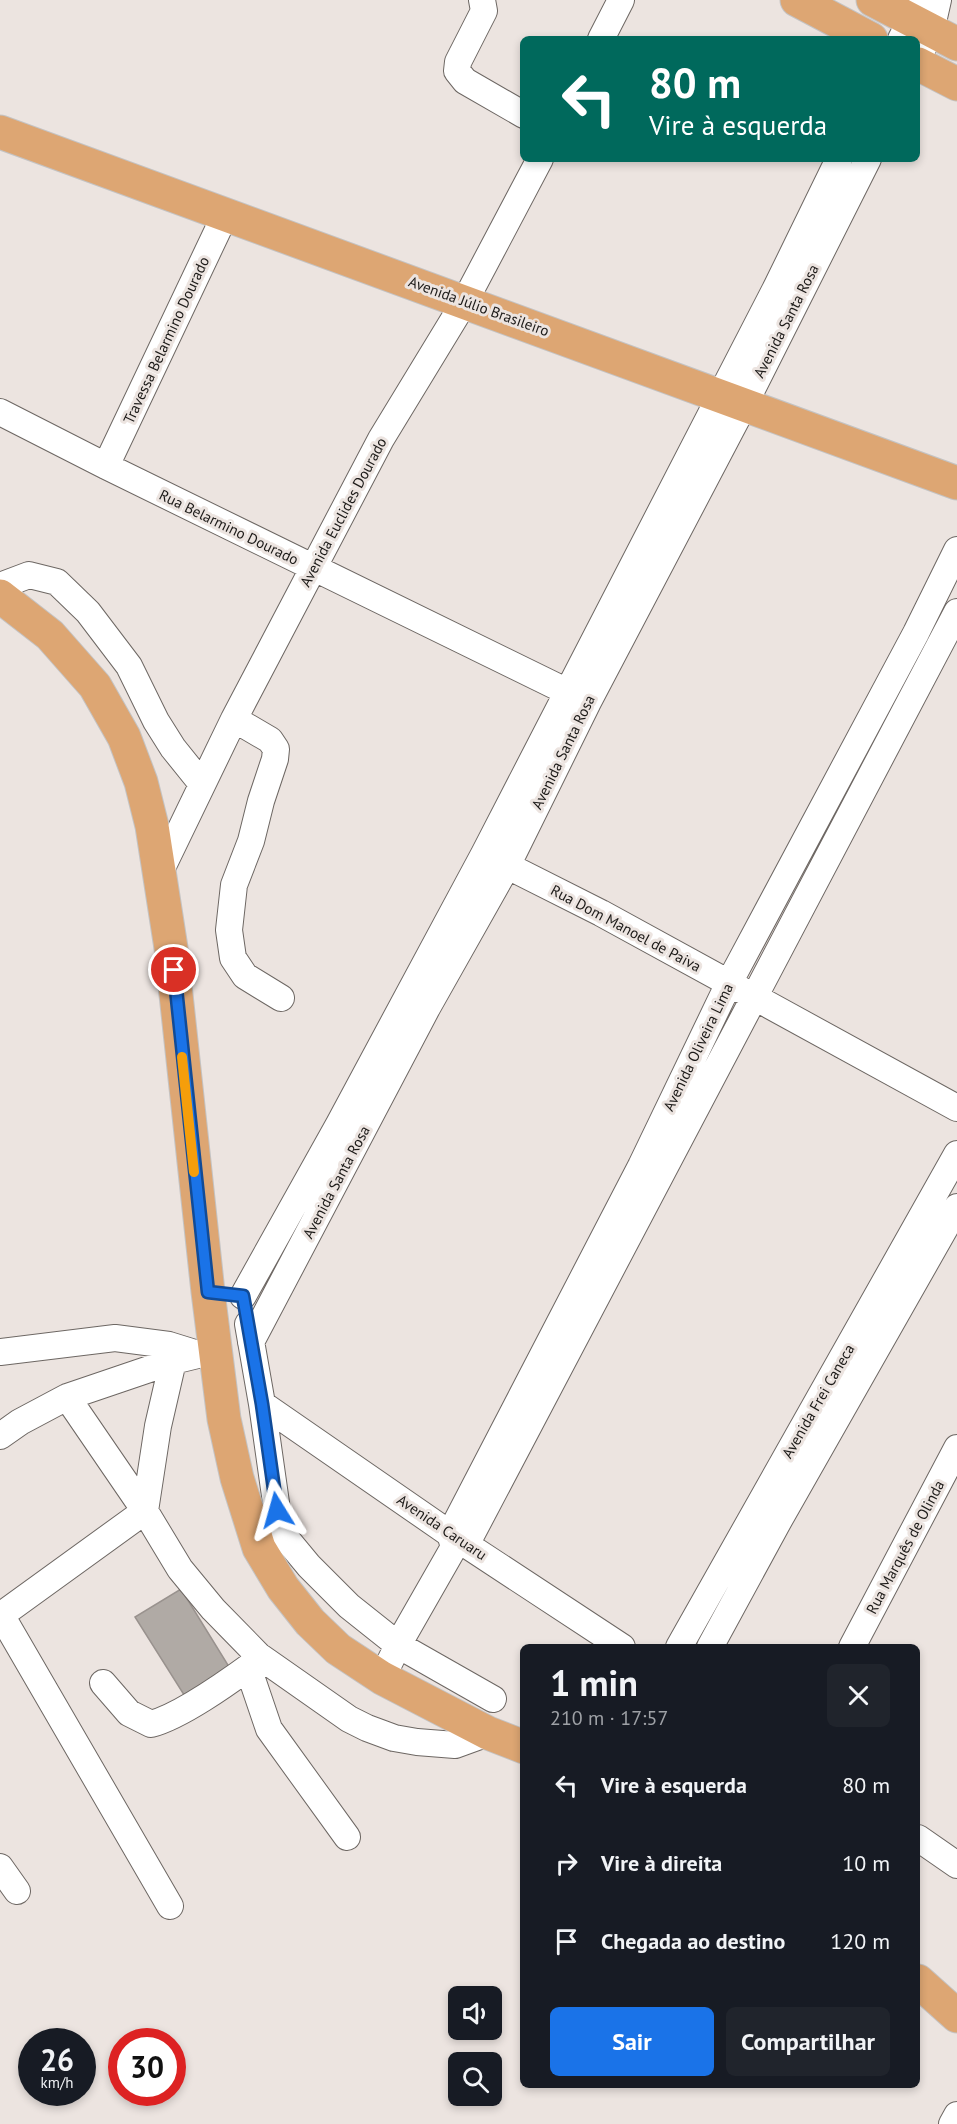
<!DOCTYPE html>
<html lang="pt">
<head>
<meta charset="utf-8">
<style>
	:root { --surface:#171b24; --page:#20242c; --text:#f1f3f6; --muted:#9ea1a6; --accent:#1a73e8 }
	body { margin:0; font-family:"PT Sans",sans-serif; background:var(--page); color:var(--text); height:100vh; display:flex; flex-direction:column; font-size:22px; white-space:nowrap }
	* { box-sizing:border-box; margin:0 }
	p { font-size:20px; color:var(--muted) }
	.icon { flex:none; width:33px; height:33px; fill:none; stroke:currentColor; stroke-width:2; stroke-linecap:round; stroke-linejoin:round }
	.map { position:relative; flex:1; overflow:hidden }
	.panel { position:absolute; left:520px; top:1644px; width:400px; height:444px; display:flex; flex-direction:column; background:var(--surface); border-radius:9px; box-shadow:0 3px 9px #0003 }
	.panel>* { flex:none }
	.top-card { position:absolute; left:520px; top:36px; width:400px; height:126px; border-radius:9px; box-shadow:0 3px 9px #0003; background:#00695c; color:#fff; overflow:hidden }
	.fabs { position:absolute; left:448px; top:1986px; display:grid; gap:12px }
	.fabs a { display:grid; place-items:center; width:54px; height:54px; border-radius:9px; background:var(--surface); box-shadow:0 3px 9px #0003; font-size:30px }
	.speed { position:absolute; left:18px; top:2028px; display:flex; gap:12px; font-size:30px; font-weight:700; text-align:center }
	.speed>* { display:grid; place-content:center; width:78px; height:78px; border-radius:50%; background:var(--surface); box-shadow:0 3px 9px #0003; line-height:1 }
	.speed small { font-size:15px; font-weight:400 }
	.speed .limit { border:9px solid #d22; background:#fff; color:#111 }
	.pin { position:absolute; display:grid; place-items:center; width:51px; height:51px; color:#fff; margin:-26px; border:3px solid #fff; border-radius:50%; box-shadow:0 2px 6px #0007 }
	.me { position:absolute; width:66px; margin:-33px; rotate:352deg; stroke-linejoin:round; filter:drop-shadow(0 0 4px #0008) }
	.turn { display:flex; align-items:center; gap:21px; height:126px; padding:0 30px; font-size:27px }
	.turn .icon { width:78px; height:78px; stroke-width:2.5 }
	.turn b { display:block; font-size:42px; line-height:51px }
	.round { display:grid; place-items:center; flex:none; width:63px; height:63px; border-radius:9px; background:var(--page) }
	.overview { display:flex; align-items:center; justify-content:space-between; height:102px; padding:0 30px }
	h1 { font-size:36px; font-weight:600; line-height:45px }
	.primary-button { display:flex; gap:12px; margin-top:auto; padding:12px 30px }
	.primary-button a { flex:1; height:69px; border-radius:9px; background:var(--accent); color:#fff; font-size:24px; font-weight:600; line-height:69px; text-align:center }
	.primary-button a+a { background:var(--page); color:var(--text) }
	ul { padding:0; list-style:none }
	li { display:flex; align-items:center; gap:18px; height:78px; padding:0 30px }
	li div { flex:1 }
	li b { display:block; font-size:22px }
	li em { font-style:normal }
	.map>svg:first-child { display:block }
	.building { fill:#b0aaa5; stroke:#99928e; stroke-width:1.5 }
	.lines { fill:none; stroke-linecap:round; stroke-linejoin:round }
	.minor-casing { stroke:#6d6763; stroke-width:28 }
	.major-casing { stroke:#c4c3c3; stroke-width:35 }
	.minor { stroke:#fff; stroke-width:26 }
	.major { stroke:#dda673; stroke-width:33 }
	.route-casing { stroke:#114b97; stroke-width:15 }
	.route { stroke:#1a73e8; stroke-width:10 }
	.slow { stroke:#f59e0b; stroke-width:10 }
	.labels { text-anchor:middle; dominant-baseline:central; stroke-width:6; stroke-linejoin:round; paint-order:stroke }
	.street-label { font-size:15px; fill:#1c1a18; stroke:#ece4e0 }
</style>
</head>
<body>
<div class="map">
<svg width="957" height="2124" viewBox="0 0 957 2124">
	<rect width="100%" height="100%" fill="#ece4e0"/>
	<path class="building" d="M 181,1589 L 231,1670 L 186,1698 L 135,1617 Z"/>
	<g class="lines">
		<g class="minor-casing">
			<path id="minor" d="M 482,0 L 484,11 L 458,62 L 457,71 L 465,81 L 524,115
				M 601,39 L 621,0
				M 901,39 L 911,20 L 922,5
				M 918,58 L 931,31 L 938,0
				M 0,412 L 106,466 L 582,699
				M 106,466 L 226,213
				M 0,586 L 29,575 L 57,582 L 88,612 L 129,666 L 156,721 L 173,748 L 202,784
				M 234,719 L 270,740 L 276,749 L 275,759 L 261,801 L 251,841 L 234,885 L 229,930 L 233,958 L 245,976 L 281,998
				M 492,858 L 601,913 L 957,1108
				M 160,872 L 234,719 L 381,439 L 465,301 L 540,159
				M 243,1296 L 339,1124 L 484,854 L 777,286 L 839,159
				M 248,1324 L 262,1404 L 280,1531
				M 251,1342 L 427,1008 L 507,866 L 588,702 L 744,405 L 868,159
				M 0,1352 L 115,1338 L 169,1345 L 198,1354
				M 173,1361 L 158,1426 L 145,1511 L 180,1569 L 213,1609 L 259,1656 L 349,1719 L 367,1728 L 394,1738 L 417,1742 L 455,1745 L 488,1733
				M 262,1404 L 450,1534 L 622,1647
				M 0,1436 L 20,1422 L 67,1397 L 173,1361 L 214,1351
				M 454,1547 L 450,1534 L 641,1166 L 729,983 L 916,633 L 957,550
				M 259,1548 L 280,1531 L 309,1566 L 349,1606 L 398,1645 L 493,1699
				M 0,1613 L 170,1906
				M 0,1616 L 145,1511 L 67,1397
				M 679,1647 L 957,1154
				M 710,1647 L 778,1522 L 957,1207
				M 852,1647 L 957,1448
				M 259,1656 L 253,1664 L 252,1679 L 269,1729 L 347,1837
				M 382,1678 L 398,1645 L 454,1547 L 467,1543 L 957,612
				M 103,1683 L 129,1713 L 151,1724 C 181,1716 227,1683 253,1664
				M 918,1838 L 957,1865
				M 0,1867 L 17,1891
				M 952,2124 L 957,2115"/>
		</g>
		<g class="major-casing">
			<path id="major" d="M 797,0 L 871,39
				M 873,0 L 957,44
				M 918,64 L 957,84
				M 0,132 L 957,483
				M 0,596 L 50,635 L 95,686 L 124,737 L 141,782 L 152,826 L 171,948 L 208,1292 L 224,1419 L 237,1478 L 259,1548 L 283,1588 L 310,1622 L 338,1649 L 382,1678 L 488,1733 L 524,1747
				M 918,1981 L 957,2016"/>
		</g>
		<use href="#minor" class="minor"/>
		<use href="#major" class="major"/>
	</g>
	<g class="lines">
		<g class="route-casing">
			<path id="route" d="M 174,970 L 208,1292 L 243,1296 L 262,1404 L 277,1510"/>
		</g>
		<use href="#route" class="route"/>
		<path class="slow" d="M 182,1057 L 194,1172"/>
	</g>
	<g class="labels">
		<g class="street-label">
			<text transform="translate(479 306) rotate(20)">Avenida Júlio Brasileiro</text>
			<text transform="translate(786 321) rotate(-63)">Avenida Santa Rosa</text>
			<text transform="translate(166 340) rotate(-65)">Travessa Belarmino Dourado</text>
			<text transform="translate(343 512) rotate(-62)">Avenida Euclides Dourado</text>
			<text transform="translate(229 527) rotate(26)">Rua Belarmino Dourado</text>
			<text transform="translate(563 752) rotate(-64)">Avenida Santa Rosa</text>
			<text transform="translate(626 928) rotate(28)">Rua Dom Manoel de Paiva</text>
			<text transform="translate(698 1047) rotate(-64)">Avenida Oliveira Lima</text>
			<text transform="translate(336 1182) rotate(-62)">Avenida Santa Rosa</text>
			<text transform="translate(818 1401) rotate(-60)">Avenida Frei Caneca</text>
			<text transform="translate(442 1527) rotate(34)">Avenida Caruaru</text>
			<text transform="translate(905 1547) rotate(-62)">Rua Marquês de Olinda</text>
		</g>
	</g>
</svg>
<div class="fabs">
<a><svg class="icon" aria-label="sound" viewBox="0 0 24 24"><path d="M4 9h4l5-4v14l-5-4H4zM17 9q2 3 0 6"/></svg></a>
<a><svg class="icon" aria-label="search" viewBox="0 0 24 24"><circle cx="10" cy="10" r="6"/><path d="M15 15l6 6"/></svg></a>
</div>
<div class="speed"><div>26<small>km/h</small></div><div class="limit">30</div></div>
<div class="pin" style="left:174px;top:970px;background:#d93025"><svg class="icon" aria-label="arrive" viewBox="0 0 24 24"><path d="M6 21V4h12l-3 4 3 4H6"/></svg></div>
<svg class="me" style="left:277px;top:1510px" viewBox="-20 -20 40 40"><path d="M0-17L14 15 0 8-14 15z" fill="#1a73e8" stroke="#fff" stroke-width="4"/></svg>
<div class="top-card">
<div class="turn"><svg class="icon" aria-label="left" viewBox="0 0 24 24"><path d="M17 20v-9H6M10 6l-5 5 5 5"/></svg><div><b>80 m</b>Vire à esquerda</div></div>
</div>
<section class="panel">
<div class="overview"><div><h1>1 min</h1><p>210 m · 17:57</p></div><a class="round"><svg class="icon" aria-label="close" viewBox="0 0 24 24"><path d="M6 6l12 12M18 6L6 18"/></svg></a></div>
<ul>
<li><svg class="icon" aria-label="left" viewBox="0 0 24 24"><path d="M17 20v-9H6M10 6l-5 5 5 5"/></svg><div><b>Vire à esquerda</b></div><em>80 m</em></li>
<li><svg class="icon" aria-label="right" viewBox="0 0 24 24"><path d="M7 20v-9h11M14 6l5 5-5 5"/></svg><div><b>Vire à direita</b></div><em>10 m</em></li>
<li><svg class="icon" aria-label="arrive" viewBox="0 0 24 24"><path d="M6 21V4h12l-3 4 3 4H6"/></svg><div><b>Chegada ao destino</b></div><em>120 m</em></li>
</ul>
<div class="primary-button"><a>Sair</a><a>Compartilhar</a></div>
</section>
</div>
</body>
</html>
